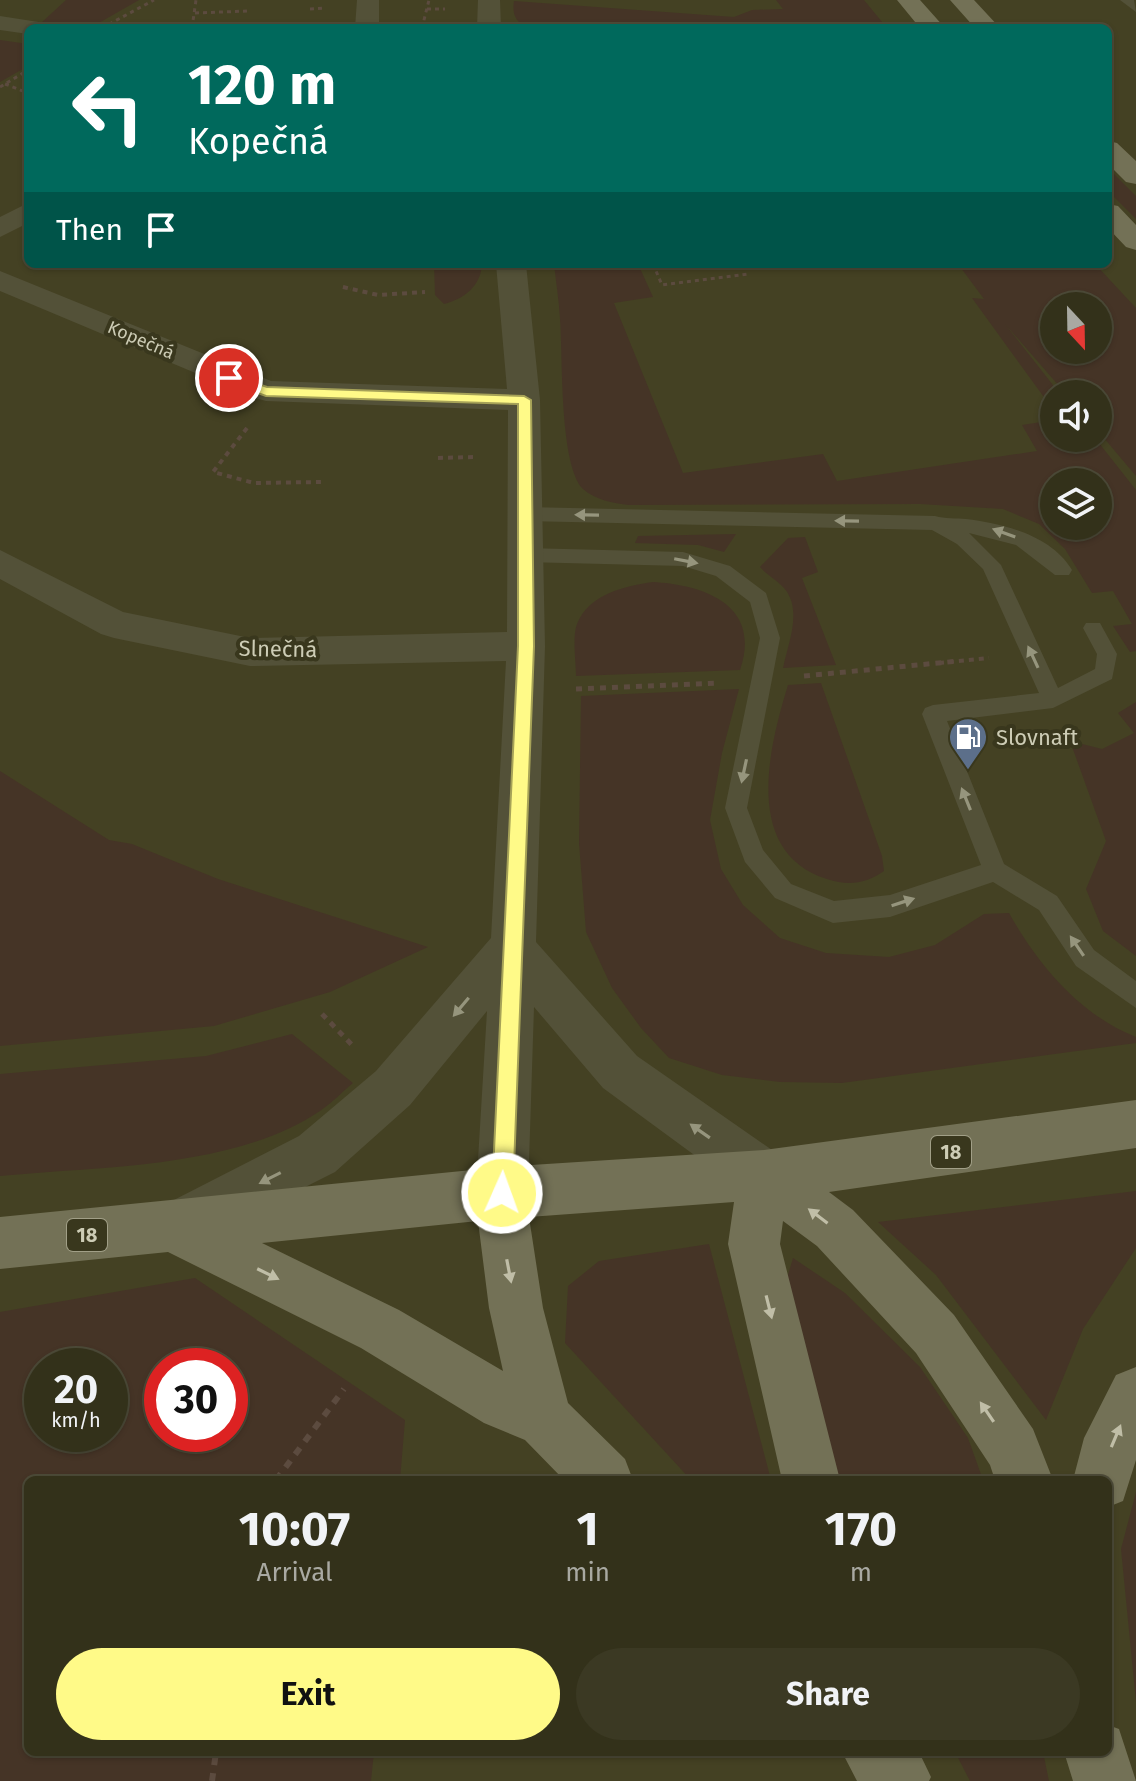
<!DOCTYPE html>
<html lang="en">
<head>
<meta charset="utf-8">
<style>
	:root { --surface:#33311a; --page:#3b3923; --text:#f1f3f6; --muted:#a9a9a2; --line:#4e4c39; --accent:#fffa88 }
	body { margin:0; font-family:"Fira Sans",sans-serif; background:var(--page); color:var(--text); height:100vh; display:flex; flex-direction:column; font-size:30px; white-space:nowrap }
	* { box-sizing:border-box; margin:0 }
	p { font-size:26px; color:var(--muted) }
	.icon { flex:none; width:44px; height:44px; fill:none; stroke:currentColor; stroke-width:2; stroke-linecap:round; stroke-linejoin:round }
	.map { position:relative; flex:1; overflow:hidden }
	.side { position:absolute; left:24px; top:1476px; width:1088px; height:280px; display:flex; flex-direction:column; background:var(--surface); border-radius:12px; box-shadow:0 2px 6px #0004,0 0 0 2px var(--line) }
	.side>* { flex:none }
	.banner { position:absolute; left:24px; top:24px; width:1088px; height:244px; border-radius:12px; box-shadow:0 2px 6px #0004,0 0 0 2px var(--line); background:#00695c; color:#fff; overflow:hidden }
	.needle { width:52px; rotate:158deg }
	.fabs { position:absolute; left:1040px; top:292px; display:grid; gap:16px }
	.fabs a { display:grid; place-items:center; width:72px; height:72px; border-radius:50%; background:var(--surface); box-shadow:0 2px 6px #0004,0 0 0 2px var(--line); font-size:40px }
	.speed { position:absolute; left:24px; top:1348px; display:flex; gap:16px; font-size:40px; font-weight:700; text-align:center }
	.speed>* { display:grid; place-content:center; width:104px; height:104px; border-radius:50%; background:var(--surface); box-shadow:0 2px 6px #0004,0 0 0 2px var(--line); line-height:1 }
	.speed small { font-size:20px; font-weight:400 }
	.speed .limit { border:12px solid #d22; background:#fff; color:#111 }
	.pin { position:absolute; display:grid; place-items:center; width:68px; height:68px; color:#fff; margin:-34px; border:4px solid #fff; border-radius:50%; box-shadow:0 2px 8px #0007 }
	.me { position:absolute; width:88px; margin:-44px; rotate:2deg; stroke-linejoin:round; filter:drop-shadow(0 0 6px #0008) }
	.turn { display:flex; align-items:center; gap:28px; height:168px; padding:0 32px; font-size:36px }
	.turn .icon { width:104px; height:104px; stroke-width:2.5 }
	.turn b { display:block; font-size:56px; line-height:68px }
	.then { display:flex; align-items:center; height:76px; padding:0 32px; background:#0003; gap:16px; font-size:30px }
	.eta { display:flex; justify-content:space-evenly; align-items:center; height:136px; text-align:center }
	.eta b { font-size:48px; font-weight:700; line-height:56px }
	.button { display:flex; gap:16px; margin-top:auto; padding:16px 32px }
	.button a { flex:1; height:92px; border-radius:48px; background:var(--accent); color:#111; font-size:32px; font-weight:700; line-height:92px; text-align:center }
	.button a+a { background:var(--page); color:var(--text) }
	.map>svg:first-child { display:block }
	.green { fill:#453426; fill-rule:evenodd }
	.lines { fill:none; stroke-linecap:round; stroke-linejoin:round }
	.path-far3 { stroke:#5c4b3f; stroke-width:3; stroke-dasharray:4 4; stroke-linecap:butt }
	.path-far2 { stroke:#5c4b3f; stroke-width:4; stroke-dasharray:5 5; stroke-linecap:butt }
	.path-far1 { stroke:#5c4b3f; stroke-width:5; stroke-dasharray:6 6; stroke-linecap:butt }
	.path { stroke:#5c4b3f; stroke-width:6; stroke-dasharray:8 8; stroke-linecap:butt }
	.service { fill:#535138; fill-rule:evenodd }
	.minor { fill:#535138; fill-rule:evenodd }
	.primary { fill:#737156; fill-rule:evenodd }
	.oneway { fill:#96957d }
	.oneway2 { fill:#c0bea7 }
	.route { fill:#fffa88; stroke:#a6a258; stroke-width:2 }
	.labels { text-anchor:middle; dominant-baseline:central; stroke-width:8; stroke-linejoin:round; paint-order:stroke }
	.far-street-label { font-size:18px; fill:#cdccb5; stroke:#39371d }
	.shield { fill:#39371d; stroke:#a19f87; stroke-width:2 }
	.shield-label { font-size:20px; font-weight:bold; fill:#cdccb5 }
	.street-label { font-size:22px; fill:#cdccb5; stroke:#39371d }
	.poi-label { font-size:22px; fill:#cdccb5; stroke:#39371d; text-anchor:start }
</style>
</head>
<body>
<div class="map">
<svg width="1136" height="1781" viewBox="0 0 1136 1781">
	<rect width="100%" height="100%" fill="#444123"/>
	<path class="green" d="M 66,0 L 139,0 L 90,28 L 41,23 Z
		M 776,0 L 864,0 L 887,28 L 526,28 C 515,20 512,14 514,1 L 734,17 L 752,10 L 783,9 Z
		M 0,40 L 28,44 L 28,66 L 0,82 Z
		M 1108,168 L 1136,196 L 1136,219 L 1108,191 Z
		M 434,264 L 482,264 C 481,286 464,299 444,304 L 435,295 Z
		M 554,264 L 638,264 L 653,297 L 614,303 L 683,473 L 823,454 L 837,481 L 1037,451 L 1022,425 L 1054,420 L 1054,438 L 1095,438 L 1136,490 L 1136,651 L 1130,652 L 1113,626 L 1132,624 L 1113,591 L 1092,593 L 1065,549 L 1039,524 L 1003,509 L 920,504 L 629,505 C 613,503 595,500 583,489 C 559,464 563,356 560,319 C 559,301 556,282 554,264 ZM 1054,482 L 1098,482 L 1098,526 L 1054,526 Z
		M 958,264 L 1095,264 L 1136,308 L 1136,476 L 1098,431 L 1098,394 L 1066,394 L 1005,324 L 1060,394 L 1054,394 L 1054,411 L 972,298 L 984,299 ZM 1054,306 L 1098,306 L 1098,350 L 1054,350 Z
		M 736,534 L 724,552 L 698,545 L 635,543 L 638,536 Z
		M 805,537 L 818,572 L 802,578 L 836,665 L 783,668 C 788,643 803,610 784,588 C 777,580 767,575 760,567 L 788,538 Z
		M 653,582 C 706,585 762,606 740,670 L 576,676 C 576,661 572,637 577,624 C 589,594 625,586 653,582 Z
		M 821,683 L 882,856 L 884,871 C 866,884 848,886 827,879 C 742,852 769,747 788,685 Z
		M 739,689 L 722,753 L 710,820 L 721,869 L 743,905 L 780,938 L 826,953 L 889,957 L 935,945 L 984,914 L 1009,913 C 1038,965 1080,1015 1136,1037 L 1136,1043 L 842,1083 L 780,1082 L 722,1075 L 669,1058 L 641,1028 L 612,988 L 586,932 L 579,843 L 581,696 Z
		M 1136,702 L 1136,956 L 1103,931 L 1086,889 L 1106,841 L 1070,741 L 1102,749 L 1134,733 L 1118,713 Z
		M 0,771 L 109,840 L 132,844 L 218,879 L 428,947 L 330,992 L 214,1026 L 0,1046 Z
		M 292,1034 L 353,1083 C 342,1092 332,1103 320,1111 C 233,1169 101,1166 0,1176 L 0,1074 L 206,1056 Z
		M 1136,1191 L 1136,1248 L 1083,1329 L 1046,1420 L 936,1275 L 878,1222 Z
		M 709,1244 L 771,1480 L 691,1480 L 565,1343 L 568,1286 L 599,1261 Z
		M 793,1258 L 845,1293 L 920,1367 L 968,1438 L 983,1480 L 840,1480 L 801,1372 L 784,1288 Z
		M 195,1278 L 405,1420 L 400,1480 L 28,1480 L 28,1752 L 374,1752 L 371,1781 L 0,1781 L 0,1312 ZM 42,1366 L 110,1366 L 110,1434 L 42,1434 ZM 162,1366 L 230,1366 L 230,1434 L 162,1434 Z
		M 1136,1492 L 1136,1702 L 1121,1549 Z
		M 955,1752 L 1043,1752 L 1049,1781 L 970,1781 Z"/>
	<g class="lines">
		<path class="path-far3" d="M 310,9 L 325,8
			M 427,9 L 445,9
			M 195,13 L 248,11
			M 102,28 L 154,0
			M 192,28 L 196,0
			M 422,28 L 429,0
			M 5,84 L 28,93
			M 0,87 L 28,70
			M 24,141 L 28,142
			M 653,264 L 662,285 L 748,274
			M 343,287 L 351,289"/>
		<path class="path-far2" d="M 343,287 L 378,295 L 425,292
			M 247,428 L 213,472 L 254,483 L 321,482
			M 438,458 L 477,457
			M 939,663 L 989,658"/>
		<path class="path-far1" d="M 804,676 L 959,661
			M 576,689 L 718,683
			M 322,1014 L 355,1048"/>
		<path class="path" d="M 276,1480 L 344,1389
			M 212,1781 L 216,1752"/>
		<path class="service" d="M 1120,0 L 1134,0 L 1136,12 Z
			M 525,507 L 935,516 C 945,519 956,518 966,519 C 1004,524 1051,535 1072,570 L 1069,575 L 1055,575 L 1016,545 L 969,533 L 1001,565 L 1058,688 L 1095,669 L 1097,654 L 1083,628 L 1086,623 L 1100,623 L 1117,654 L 1112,679 L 1053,708 L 947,721 L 1004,864 L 1057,896 L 1094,950 L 1136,981 L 1136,1008 L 1076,966 L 1039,910 L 993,882 L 890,917 L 833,923 L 775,898 L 745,862 L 725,808 L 760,638 L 750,602 L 716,576 L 683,566 L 525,562 L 515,555 L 525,548 L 683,552 L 730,566 L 766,593 L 780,638 L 747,808 L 763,850 L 791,884 L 834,901 L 890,895 L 981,865 L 922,714 L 925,708 L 933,705 L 1039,693 L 983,569 L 957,544 L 932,530 L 525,521 L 515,514 Z"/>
		<path class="minor" d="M 357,0 L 379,0 L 379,28 L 355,28 Z
			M 478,0 L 500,0 L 501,28 L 477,28 Z
			M 0,16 L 45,23 L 49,28 L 28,28 L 28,34 L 0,30 Z
			M 28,203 L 28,223 L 0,237 L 0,217 Z
			M 496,264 L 526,264 L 540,400 L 545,646 L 536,942 L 637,1056 L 782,1157 L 789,1175 L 782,1193 L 764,1200 L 746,1193 L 603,1088 L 534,1007 L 528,1193 L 520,1211 L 502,1219 L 484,1211 L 476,1193 L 487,1011 L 410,1105 L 335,1172 L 188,1246 L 170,1238 L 162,1220 L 170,1202 L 299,1136 L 376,1071 L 491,938 L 506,661 L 250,666 L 114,638 L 101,634 L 0,579 L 0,550 L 123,612 L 250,638 L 507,632 L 508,410 L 266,401 L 255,398 L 0,291 L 0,271 L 271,381 L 507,389 Z"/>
		<path class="primary" d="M 897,0 L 920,0 L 945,28 L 920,28 Z
			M 950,0 L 974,0 L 1000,28 L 975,28 Z
			M 1108,141 L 1117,143 L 1136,161 L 1136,184 L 1126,182 L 1108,164 Z
			M 1108,204 L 1118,206 L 1136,225 L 1136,250 L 1126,247 L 1108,228 Z
			M 1136,1100 L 1136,1148 L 829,1192 L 853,1210 L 954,1315 L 1033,1429 L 1053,1480 L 995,1480 L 990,1465 L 916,1353 L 817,1246 L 783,1221 L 780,1244 L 840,1480 L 782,1480 L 728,1244 L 734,1202 L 529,1217 L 543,1308 L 568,1403 L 625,1459 L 633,1480 L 564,1480 L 525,1440 L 484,1423 L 361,1348 L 168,1252 L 0,1269 L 0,1217 L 502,1167 L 764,1150 ZM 478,1221 L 489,1308 L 503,1371 L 399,1310 L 262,1243 Z
			M 1136,1367 L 1136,1460 L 1123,1501 L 1108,1507 L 1108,1480 L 1073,1480 L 1084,1438 L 1116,1375 Z
			M 1108,1725 L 1119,1729 L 1136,1781 L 1073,1781 L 1064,1752 L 1108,1752 Z
			M 842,1752 L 919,1752 L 931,1777 L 929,1781 L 857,1781 Z"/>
	</g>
	<defs><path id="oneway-solid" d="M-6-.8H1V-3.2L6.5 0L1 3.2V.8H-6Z" transform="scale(2)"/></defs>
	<g class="oneway">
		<use href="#oneway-solid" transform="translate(587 515) rotate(-179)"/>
		<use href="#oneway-solid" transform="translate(847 521) rotate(-179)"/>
		<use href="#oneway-solid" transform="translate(1004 533) rotate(-160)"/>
		<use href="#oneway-solid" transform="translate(686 561) rotate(11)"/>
		<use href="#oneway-solid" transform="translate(1033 657) rotate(-115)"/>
		<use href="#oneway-solid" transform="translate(744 771) rotate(102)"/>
		<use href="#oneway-solid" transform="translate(966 799) rotate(-112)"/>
		<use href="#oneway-solid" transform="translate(903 902) rotate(-18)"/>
		<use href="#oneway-solid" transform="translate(1077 946) rotate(-124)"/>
		<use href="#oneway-solid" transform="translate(461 1007) rotate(130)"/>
		<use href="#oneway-solid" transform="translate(700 1131) rotate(-145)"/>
		<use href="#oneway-solid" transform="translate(270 1178) rotate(153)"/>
	</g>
	<g class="oneway2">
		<use href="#oneway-solid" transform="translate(818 1216) rotate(-143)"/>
		<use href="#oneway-solid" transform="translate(509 1271) rotate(79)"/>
		<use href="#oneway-solid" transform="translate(268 1274) rotate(26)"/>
		<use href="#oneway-solid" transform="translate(769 1307) rotate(76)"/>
		<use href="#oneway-solid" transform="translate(987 1412) rotate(-124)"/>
		<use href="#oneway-solid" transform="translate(1116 1436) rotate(-67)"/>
	</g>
	<path class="route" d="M 229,374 L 267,387 L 524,396 L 531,400 L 534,646 L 513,1193 L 510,1201 L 502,1204 L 495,1201 L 492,1193 L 518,646 L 518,404 L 266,396 L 225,381 L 225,375 Z"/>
	<defs>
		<g id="fuel-pin" transform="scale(2)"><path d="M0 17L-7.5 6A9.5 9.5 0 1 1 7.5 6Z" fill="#5c6f8a" stroke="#39371d"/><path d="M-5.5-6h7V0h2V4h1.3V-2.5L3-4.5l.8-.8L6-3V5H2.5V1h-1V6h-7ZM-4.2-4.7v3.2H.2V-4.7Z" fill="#fff"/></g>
	</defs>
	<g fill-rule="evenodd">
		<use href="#fuel-pin" x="968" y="737"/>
	</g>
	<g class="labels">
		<g class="far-street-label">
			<text transform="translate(141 340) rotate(23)">Kopečná</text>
		</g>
		<g class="shield">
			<rect x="931" y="1136" width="40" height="32" rx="6"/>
			<rect x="67" y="1219" width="40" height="32" rx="6"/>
		</g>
		<g class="shield-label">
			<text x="951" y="1152">18</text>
			<text x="87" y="1235">18</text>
		</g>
		<g class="street-label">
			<text transform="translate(278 649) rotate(1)">Slnečná</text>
		</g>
		<g class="poi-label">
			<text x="996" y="737">Slovnaft</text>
		</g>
	</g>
</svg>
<div class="fabs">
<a><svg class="needle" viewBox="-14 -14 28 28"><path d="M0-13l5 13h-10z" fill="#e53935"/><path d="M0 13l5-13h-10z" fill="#a9a9a2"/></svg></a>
<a><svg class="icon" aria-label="sound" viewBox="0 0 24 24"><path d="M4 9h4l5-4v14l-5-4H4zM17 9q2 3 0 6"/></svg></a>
<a><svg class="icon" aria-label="layers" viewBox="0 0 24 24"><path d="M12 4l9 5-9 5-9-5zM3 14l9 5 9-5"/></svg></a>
</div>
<div class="speed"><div>20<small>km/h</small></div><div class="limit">30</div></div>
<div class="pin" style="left:229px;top:378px;background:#d93025"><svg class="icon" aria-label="arrive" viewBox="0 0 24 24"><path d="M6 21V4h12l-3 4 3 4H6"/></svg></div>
<svg class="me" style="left:502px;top:1193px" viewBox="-20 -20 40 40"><circle r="17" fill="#fffa88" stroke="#fff" stroke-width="3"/><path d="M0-11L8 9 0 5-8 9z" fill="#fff"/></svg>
<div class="banner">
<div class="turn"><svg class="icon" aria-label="left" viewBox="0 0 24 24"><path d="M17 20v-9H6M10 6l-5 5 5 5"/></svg><div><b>120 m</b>Kopečná</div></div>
<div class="then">Then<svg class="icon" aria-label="arrive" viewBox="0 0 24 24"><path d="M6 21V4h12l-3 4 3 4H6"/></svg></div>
</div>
<section class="side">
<div class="eta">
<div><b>10:07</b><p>Arrival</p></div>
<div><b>1</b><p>min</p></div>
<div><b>170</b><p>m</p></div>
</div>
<div class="button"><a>Exit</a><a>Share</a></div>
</section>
</div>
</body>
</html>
